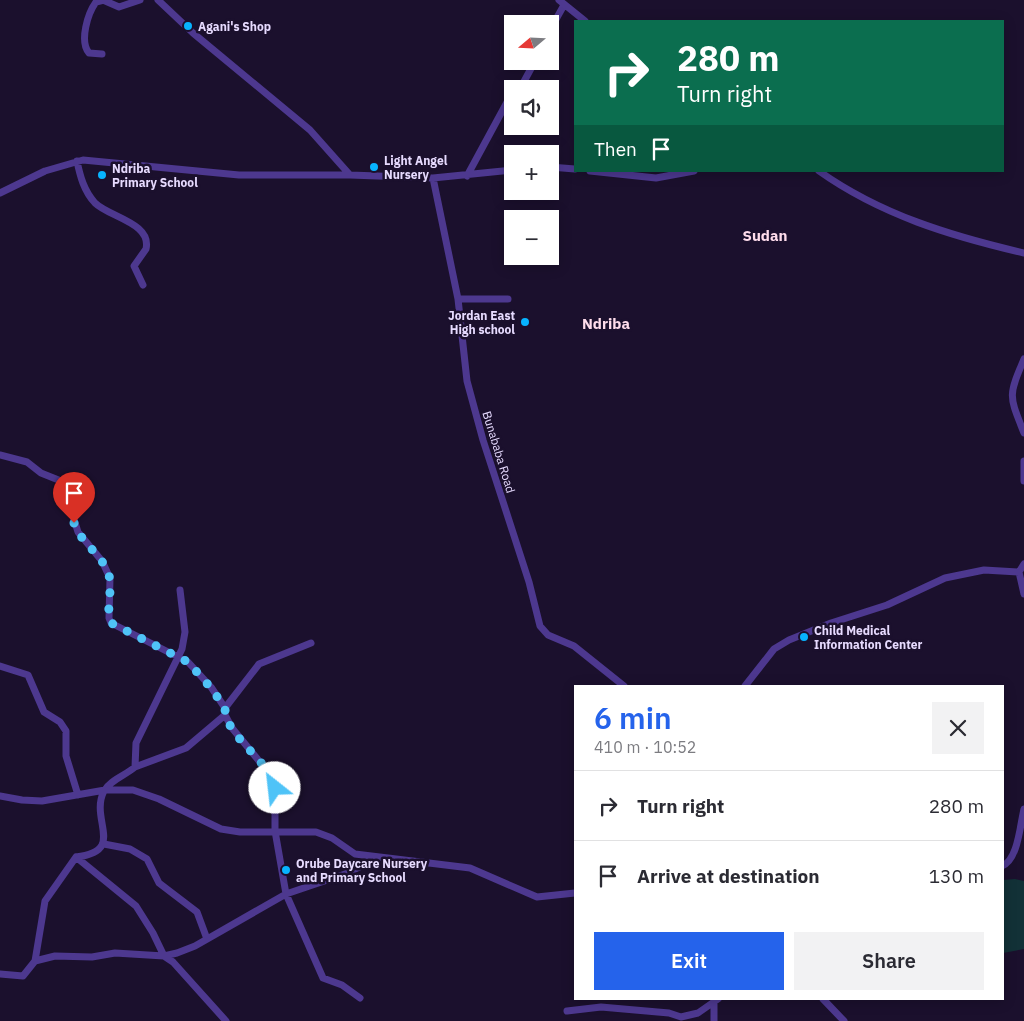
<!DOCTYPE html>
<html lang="en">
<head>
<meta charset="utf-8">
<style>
	:root { --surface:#fff; --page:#f2f2f3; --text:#2b2b33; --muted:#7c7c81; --line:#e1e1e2; --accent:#2563eb }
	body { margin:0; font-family:"IBM Plex Sans",sans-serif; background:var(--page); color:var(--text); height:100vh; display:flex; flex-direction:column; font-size:19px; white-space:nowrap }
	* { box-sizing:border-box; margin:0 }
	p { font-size:16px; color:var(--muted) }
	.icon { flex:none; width:28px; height:28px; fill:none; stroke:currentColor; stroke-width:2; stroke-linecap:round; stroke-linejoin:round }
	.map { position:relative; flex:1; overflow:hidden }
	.panel { position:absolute; left:574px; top:685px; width:430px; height:315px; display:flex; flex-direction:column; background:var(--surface); border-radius:0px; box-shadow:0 2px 12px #0003 }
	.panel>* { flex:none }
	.banner { position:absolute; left:574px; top:20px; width:430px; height:152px; border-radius:0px; box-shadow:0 2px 12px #0003; background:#0b6e4f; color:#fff; overflow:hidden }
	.needle { width:32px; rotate:251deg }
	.tools { position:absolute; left:504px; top:15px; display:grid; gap:10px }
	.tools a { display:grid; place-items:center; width:55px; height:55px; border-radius:0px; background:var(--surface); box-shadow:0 2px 12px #0003; font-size:25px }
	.pin { position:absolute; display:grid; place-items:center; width:42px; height:42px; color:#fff; margin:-51px -21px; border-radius:50% 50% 50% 0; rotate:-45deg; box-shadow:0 0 5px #0007 }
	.pin .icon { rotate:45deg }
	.me { position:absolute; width:55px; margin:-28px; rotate:331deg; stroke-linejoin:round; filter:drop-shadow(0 0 4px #0008) }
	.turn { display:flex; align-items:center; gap:18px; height:105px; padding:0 20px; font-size:22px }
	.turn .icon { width:65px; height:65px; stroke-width:2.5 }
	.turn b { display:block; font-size:35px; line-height:42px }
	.then { display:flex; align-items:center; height:48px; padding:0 20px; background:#0003; gap:10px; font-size:19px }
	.round { display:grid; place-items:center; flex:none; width:52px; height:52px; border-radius:0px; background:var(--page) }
	.summary { display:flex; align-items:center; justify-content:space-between; height:85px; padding:0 20px }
	h1 { font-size:30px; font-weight:600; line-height:38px; color:var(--accent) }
	.primary-button { display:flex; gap:10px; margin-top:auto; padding:10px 20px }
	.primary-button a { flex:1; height:58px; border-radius:0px; background:var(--accent); color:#fff; font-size:20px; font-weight:600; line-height:58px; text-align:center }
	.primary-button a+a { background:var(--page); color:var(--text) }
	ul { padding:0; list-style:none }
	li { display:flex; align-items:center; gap:15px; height:70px; padding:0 20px; border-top:1px solid var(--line) }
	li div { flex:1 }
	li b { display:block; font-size:19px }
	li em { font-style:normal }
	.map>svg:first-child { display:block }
	.green { fill:#123137 }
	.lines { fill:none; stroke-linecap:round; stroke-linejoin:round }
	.minor { stroke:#4d388f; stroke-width:7 }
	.route { stroke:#4fc3f7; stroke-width:9; stroke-dasharray:0 16.2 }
	.poi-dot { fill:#07b3ff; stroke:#1b102d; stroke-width:2 }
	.labels { text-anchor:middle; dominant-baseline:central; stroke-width:5; stroke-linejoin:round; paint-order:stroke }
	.poi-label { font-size:12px; font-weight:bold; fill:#e7dbff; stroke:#1b102d; text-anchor:start }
	.street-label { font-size:12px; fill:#e7dbff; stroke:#1b102d }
	.quarter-label { font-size:15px; font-weight:bold; fill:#ffddec; stroke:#1b102d }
</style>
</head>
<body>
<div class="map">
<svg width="1024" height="1021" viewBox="0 0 1024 1021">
	<rect width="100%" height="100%" fill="#1b102d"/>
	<path class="green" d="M 1015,879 L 1024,881 L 1024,949 L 1003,953 L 1003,880 Z"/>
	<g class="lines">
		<path class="minor" d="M 103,0 L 119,7 L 140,0
			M 158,0 L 193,33 L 310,130 L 350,175 L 433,178 L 512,170
			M 559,0 L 585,21
			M 550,30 L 564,5
			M 102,54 L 89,53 C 79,41 88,13 96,2 L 104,0
			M 520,89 L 535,61
			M 77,161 C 80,176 84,191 95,203 C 109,217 152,223 146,249 L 134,266 L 143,285
			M 550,167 L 575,169
			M 590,171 L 656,178 L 694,171
			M 819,171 C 881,215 951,236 1024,253
			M 467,176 L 512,93
			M 433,178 L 458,299 L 467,381 L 483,440 L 529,582 L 540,626 L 548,635 L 574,646 L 624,686
			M 0,193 L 45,171 L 83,160 L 239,175 L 350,175
			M 458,299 L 508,299
			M 1024,359 C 1008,397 1009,395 1024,433
			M 0,455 L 27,462 L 41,473 L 66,483 L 71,489 L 72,513 L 78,532 L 102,561 L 110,578 L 109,618 L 111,623 L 188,662 L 211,687 L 225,708 L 225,715 L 232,728 L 273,778 L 275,788 L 275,831 L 286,894 L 323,978 L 342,985 L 360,998
			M 1024,461 L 1024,481
			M 1024,564 L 1019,572 L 1024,594
			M 0,666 L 28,675 L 44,712 L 60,722 L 66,731 L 66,756 L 78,795
			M 745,686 L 774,649 L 789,640 L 831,623 L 887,605 L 945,578 L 984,570 L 1019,572
			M 225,708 L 259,664 L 311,643
			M 135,767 L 186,748 L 225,715
			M 0,796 L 22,800 L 42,801 L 105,790 L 133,790 L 159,799 L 221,829 L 240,832 L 316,832 L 332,838 L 355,854 L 470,868 L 537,897 L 575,893
			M 104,844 L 130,849 L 147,859 L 159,883 L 197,912 L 207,939
			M 76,857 L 136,906 L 153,933 L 164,956 L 173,962 L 226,1021
			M 1002,866 C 1018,860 1020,825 1024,809
			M 35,961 L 45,901 L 76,857 C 127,851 89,820 104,791 C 110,780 126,775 135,767 L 136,743 L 182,649 L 185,632 L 180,590
			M 0,974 L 23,976 L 35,961 L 55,956 L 92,957 L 115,953 L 164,956 L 177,953 L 195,946 L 286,894 L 345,874 L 377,858
			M 823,999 L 844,1021
			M 567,1011 L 601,1007 L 669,1013 L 681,1017 L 698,1013 L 718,999
			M 714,1021 L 714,1003"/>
	</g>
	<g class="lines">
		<path class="route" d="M 74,523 C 81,543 100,553 108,572 C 114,589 105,607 111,623 L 188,662 L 211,688 L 225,708 C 225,737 270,760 275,788"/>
	</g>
	<g class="poi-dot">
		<circle cx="188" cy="26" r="5"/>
		<circle cx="374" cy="167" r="5"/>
		<circle cx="102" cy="175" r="5"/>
		<circle cx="525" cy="322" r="5"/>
		<circle cx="804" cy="637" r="5"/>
		<circle cx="286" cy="870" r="5"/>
	</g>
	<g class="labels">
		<g class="poi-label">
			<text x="198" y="26">Agani's Shop</text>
			<text x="384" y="160">Light Angel<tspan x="384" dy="14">Nursery</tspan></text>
			<text x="112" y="168">Ndriba<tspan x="112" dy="14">Primary School</tspan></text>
			<text x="515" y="315" text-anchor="end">Jordan East<tspan x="515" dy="14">High school</tspan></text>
			<text x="814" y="630">Child Medical<tspan x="814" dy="14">Information Center</tspan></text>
			<text x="296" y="863">Orube Daycare Nursery<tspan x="296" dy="14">and Primary School</tspan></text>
		</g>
		<g class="street-label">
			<text transform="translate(499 452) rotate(73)">Bunababa Road</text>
		</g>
		<g class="quarter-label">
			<text x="765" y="235">Sudan</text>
			<text x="606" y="323">Ndriba</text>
		</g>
	</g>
</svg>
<div class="tools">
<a><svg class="needle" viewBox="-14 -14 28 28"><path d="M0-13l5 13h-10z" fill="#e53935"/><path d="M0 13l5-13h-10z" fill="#7c7c81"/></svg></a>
<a><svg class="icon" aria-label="sound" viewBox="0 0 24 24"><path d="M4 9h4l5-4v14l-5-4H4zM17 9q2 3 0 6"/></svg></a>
<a>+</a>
<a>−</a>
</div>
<div class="pin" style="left:74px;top:523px;background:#d93025"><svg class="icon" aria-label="arrive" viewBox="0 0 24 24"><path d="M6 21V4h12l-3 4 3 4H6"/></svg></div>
<svg class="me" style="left:275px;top:788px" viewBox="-20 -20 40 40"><circle r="19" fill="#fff"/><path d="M0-13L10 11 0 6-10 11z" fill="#4fc3f7"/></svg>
<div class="banner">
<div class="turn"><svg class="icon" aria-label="right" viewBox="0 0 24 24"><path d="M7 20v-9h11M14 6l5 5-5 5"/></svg><div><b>280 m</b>Turn right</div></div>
<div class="then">Then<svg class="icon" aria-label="arrive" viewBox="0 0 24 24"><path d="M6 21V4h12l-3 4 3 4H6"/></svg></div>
</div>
<section class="panel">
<div class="summary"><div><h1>6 min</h1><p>410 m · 10:52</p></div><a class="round"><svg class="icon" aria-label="close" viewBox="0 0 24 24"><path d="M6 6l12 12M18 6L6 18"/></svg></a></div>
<ul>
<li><svg class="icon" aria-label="right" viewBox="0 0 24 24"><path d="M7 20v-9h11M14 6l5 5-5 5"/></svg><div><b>Turn right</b></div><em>280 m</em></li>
<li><svg class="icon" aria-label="arrive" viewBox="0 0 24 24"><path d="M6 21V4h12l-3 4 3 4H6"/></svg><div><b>Arrive at destination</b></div><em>130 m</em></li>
</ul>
<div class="primary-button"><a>Exit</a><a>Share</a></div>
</section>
</div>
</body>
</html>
